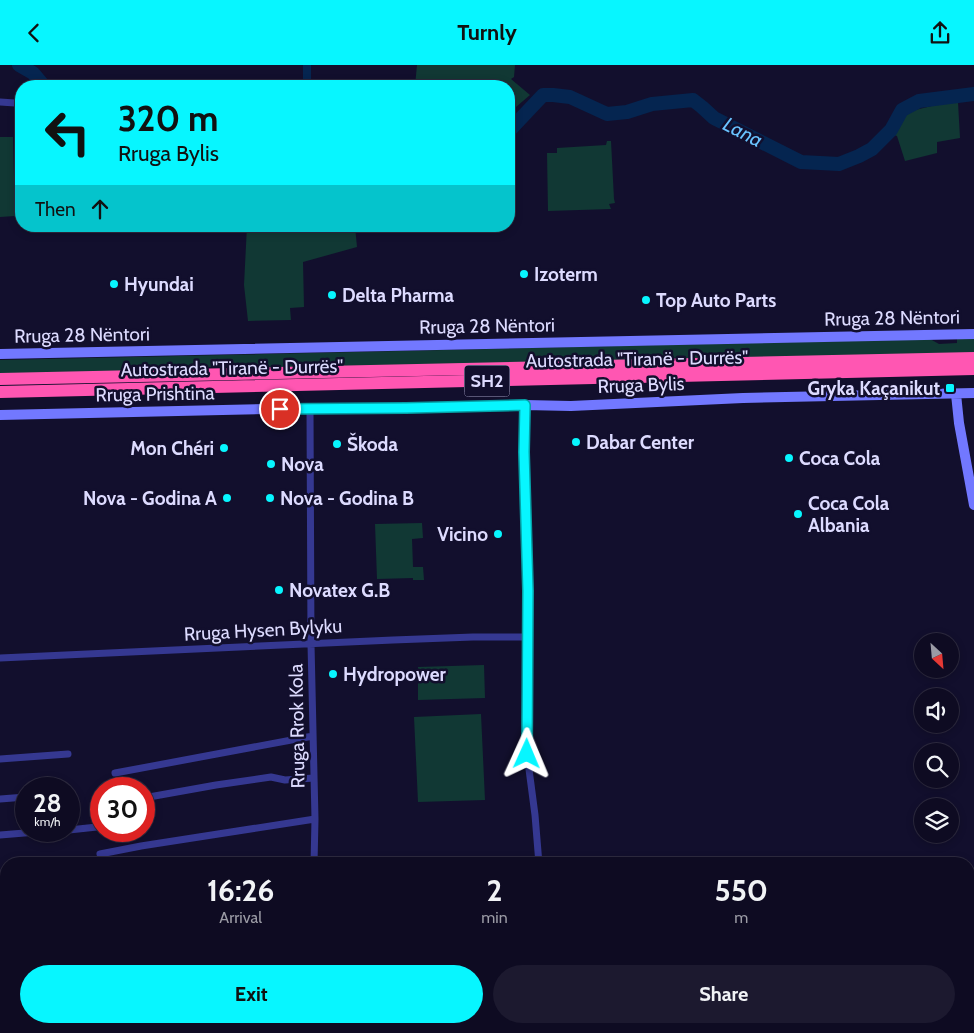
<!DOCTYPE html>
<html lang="en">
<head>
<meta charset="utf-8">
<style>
	:root { --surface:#0e0b22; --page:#1c192f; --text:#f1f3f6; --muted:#9b9ba5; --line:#2e2b40; --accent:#07f6ff }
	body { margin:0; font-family:Cabin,sans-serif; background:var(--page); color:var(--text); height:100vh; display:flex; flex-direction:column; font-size:19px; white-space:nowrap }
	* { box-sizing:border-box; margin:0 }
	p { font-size:16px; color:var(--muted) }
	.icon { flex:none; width:28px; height:28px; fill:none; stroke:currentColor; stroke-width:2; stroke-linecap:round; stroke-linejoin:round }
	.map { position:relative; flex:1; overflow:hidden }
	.panel { position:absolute; left:0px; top:792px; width:975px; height:176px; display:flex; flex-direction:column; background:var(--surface); border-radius:20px 20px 0 0; box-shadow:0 2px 8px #0003,0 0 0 1px var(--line) }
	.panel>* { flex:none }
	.hud { position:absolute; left:15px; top:15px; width:500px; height:152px; border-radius:20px; box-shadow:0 2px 8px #0003,0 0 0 1px var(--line); background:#07f6ff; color:#111; overflow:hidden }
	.needle { width:32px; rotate:154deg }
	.controls { position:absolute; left:914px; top:568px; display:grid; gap:10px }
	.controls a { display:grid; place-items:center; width:45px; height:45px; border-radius:50%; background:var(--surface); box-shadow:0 2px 8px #0003,0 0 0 1px var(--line); font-size:25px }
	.speed { position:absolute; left:15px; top:712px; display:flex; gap:10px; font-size:25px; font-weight:700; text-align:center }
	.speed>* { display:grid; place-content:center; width:65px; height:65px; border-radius:50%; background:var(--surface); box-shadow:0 2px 8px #0003,0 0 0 1px var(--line); line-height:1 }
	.speed small { font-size:12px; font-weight:400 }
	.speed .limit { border:8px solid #d22; background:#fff; color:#111 }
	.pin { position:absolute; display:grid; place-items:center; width:42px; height:42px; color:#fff; margin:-21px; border:2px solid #fff; border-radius:50%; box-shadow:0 1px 5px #0007 }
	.me { position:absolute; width:55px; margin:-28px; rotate:1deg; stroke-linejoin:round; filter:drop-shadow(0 0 4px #0008) }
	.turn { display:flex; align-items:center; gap:18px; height:105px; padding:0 20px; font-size:22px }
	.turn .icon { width:65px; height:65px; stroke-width:2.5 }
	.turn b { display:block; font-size:35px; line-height:42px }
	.then { display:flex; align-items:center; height:48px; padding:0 20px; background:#0003; gap:10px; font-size:19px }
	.eta { display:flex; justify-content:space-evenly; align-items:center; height:85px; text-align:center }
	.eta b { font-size:30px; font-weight:800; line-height:35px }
	.action { display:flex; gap:10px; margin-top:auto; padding:10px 20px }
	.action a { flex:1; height:58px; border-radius:30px; background:var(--accent); color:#111; font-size:20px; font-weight:800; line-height:58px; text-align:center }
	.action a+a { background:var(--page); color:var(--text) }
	header { display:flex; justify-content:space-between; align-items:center; height:65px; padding:0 20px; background:var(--accent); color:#111; font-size:22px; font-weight:800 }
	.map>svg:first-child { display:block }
	.green { fill:#113834 }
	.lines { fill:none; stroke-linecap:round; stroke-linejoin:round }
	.canal { stroke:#052550; stroke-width:8 }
	.river { stroke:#052550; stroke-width:14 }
	.street { stroke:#353891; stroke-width:7 }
	.secondary { stroke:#7278ff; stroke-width:10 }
	.highway { stroke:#ff56b2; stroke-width:12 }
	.route-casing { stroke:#05a0a6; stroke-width:12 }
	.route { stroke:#07f6ff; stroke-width:9 }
	.poi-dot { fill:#07f6ff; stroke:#120f2d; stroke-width:2 }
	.labels { text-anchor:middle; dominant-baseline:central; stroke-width:5; stroke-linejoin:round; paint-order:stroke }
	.shield { fill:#120f2d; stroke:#a09ec0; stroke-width:1 }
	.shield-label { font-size:18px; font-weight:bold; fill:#dddbff }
	.poi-label { font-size:19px; font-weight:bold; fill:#dddbff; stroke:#120f2d; text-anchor:start }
	.street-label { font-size:19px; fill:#dddbff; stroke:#120f2d }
	.water-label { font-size:20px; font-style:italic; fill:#69c3ff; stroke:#120f2d }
</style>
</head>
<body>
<header><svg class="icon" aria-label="back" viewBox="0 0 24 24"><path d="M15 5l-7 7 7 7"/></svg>Turnly<svg class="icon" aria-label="share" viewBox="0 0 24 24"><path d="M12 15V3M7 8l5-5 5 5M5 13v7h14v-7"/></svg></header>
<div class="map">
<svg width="974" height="968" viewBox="0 0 974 968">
	<rect width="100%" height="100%" fill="#120f2d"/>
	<path class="green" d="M 417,0 L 515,0 L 514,12 L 511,14 L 530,30 L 509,48 L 509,21 L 415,21 Z
		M 958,37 L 960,73 L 937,77 L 937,88 L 905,96 L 897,71 L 894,70 L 907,47 L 940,39 Z
		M 0,72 L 13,72 L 15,151 L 0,152 Z
		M 607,76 L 611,76 L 614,134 L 615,138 L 609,139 L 611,144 L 548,146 L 547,88 L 557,88 L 557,83 L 606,80 Z
		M 247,161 L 355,161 L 357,182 L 303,197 L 304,242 L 290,243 L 291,255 L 248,256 L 244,220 Z
		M 930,274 L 939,279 L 957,278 L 957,274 L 974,274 L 974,288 L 245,304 C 228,300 208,300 192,306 L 0,310 L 0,295 Z
		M 422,458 L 423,473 L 412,474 L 413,502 L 423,502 L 424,515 L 413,515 L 413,513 L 377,514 L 375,459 Z
		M 484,600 L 485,633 L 418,635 L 418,602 Z
		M 481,649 L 485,735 L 418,737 L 414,652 Z"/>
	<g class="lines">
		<path class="canal" d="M 307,0 L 307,21"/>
		<path class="river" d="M 19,0 L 33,8 L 44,21
			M 509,66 L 543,30 L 553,30 L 570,32 L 607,49 L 627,47 L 652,39 L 693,35 L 702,42 L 714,53 L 801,97 L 839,99 L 859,91 L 872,84 L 891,65 L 902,45 L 919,36 L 974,29"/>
		<path class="street" d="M 0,37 L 15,38
			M 525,340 L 524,387 L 528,526 L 527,689 L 535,750 L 539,799
			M 310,343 L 311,579 L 315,754 L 314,799
			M 0,593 L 393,575 L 473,572 L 527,572
			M 0,694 L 68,689
			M 115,708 L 313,671
			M 69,729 L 70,729
			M 149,732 L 216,720 L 271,712 L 285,715 L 314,713
			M 0,734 L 26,732
			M 69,765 L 97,762
			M 0,770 L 49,766
			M 100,789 L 141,781 L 315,754
			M 0,814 L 6,814
			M 0,842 L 6,840
			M 969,862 L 974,861
			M 969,885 L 974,884
			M 0,889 L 6,888
			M 312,962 L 313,968
			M 775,962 L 776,968"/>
		<path class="secondary" d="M 0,289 L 974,269
			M 956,329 L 959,358 L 974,440
			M 0,350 L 310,343 L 413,343 L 525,340 L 571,341 L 743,333 L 974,328"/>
		<path class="highway" d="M 0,314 L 974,293
			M 0,327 L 974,304"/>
	</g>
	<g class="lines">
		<g class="route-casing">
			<path id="route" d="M 280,344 L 406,343 L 525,340 L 524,387 L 528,526 L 527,689"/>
		</g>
		<use href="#route" class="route"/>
	</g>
	<g class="poi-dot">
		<circle cx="524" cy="209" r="5"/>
		<circle cx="114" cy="219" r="5"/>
		<circle cx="332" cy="230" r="5"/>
		<circle cx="646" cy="235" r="5"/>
		<rect x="945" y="318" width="10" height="10" rx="2.5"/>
		<circle cx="576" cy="377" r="5"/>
		<circle cx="337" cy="379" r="5"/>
		<circle cx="224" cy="383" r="5"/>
		<circle cx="789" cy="393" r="5"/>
		<circle cx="271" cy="399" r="5"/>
		<circle cx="227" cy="433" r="5"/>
		<circle cx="270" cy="433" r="5"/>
		<circle cx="798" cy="449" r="5"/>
		<circle cx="498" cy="469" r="5"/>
		<circle cx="279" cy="525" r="5"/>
		<circle cx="333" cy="609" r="5"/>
	</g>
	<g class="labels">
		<rect class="shield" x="464.5" y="300.5" width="45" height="31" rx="4"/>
		<g class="shield-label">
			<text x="487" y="316">SH2</text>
		</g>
		<g class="poi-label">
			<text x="534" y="209">Izoterm</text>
			<text x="124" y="219">Hyundai</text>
			<text x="342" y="230">Delta Pharma</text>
			<text x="656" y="235">Top Auto Parts</text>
			<text x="940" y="323" text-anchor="end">Gryka Kaçanikut</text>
			<text x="586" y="377">Dabar Center</text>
			<text x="347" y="379">Škoda</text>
			<text x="214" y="383" text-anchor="end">Mon Chéri</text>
			<text x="799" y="393">Coca Cola</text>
			<text x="281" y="399">Nova</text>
			<text x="217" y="433" text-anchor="end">Nova - Godina A</text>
			<text x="280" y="433">Nova - Godina B</text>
			<text x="808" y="438">Coca Cola<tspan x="808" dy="22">Albania</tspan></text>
			<text x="488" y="469" text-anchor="end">Vicino</text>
			<text x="289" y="525">Novatex G.B</text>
			<text x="343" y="609">Hydropower</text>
		</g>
		<g class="street-label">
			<text transform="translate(892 253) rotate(-1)">Rruga 28 Nëntori</text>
			<text transform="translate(487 261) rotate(-1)">Rruga 28 Nëntori</text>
			<text transform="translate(82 270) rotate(-1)">Rruga 28 Nëntori</text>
			<text transform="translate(637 294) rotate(-1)">Autostrada "Tiranë - Durrës"</text>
			<text transform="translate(232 303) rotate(-1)">Autostrada "Tiranë - Durrës"</text>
			<text transform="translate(641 320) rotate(-2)">Rruga Bylis</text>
			<text transform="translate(155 329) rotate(-1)">Rruga Prishtina</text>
			<text transform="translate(263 565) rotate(-3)">Rruga Hysen Bylyku</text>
			<text transform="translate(297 661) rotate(-91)">Rruga Rrok Kola</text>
		</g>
		<g class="water-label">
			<text transform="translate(743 67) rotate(27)">Lana</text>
		</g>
	</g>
</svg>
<div class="controls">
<a><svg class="needle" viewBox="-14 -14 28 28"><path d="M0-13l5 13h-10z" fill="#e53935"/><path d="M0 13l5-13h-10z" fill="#9b9ba5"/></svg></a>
<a><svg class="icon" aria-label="sound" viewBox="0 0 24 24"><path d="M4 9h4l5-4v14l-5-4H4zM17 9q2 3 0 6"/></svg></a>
<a><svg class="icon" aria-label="search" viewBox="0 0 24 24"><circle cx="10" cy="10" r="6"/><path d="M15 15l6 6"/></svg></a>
<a><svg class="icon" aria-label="layers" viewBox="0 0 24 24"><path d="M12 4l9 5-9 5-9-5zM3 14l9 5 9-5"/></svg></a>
</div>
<div class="speed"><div>28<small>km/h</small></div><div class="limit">30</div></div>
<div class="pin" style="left:280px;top:344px;background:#d93025"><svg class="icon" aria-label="arrive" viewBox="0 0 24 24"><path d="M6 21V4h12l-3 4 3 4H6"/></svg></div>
<svg class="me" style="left:527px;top:689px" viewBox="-20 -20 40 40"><path d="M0-17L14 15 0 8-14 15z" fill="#07f6ff" stroke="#fff" stroke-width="4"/></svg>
<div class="hud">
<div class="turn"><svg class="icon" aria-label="left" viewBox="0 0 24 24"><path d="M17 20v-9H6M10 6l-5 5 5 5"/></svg><div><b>320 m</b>Rruga Bylis</div></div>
<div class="then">Then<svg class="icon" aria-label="ahead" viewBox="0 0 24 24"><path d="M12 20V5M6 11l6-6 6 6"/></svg></div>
</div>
<section class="panel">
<div class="eta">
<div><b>16:26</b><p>Arrival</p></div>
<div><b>2</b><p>min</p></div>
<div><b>550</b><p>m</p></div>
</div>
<div class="action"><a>Exit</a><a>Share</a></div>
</section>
</div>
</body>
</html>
